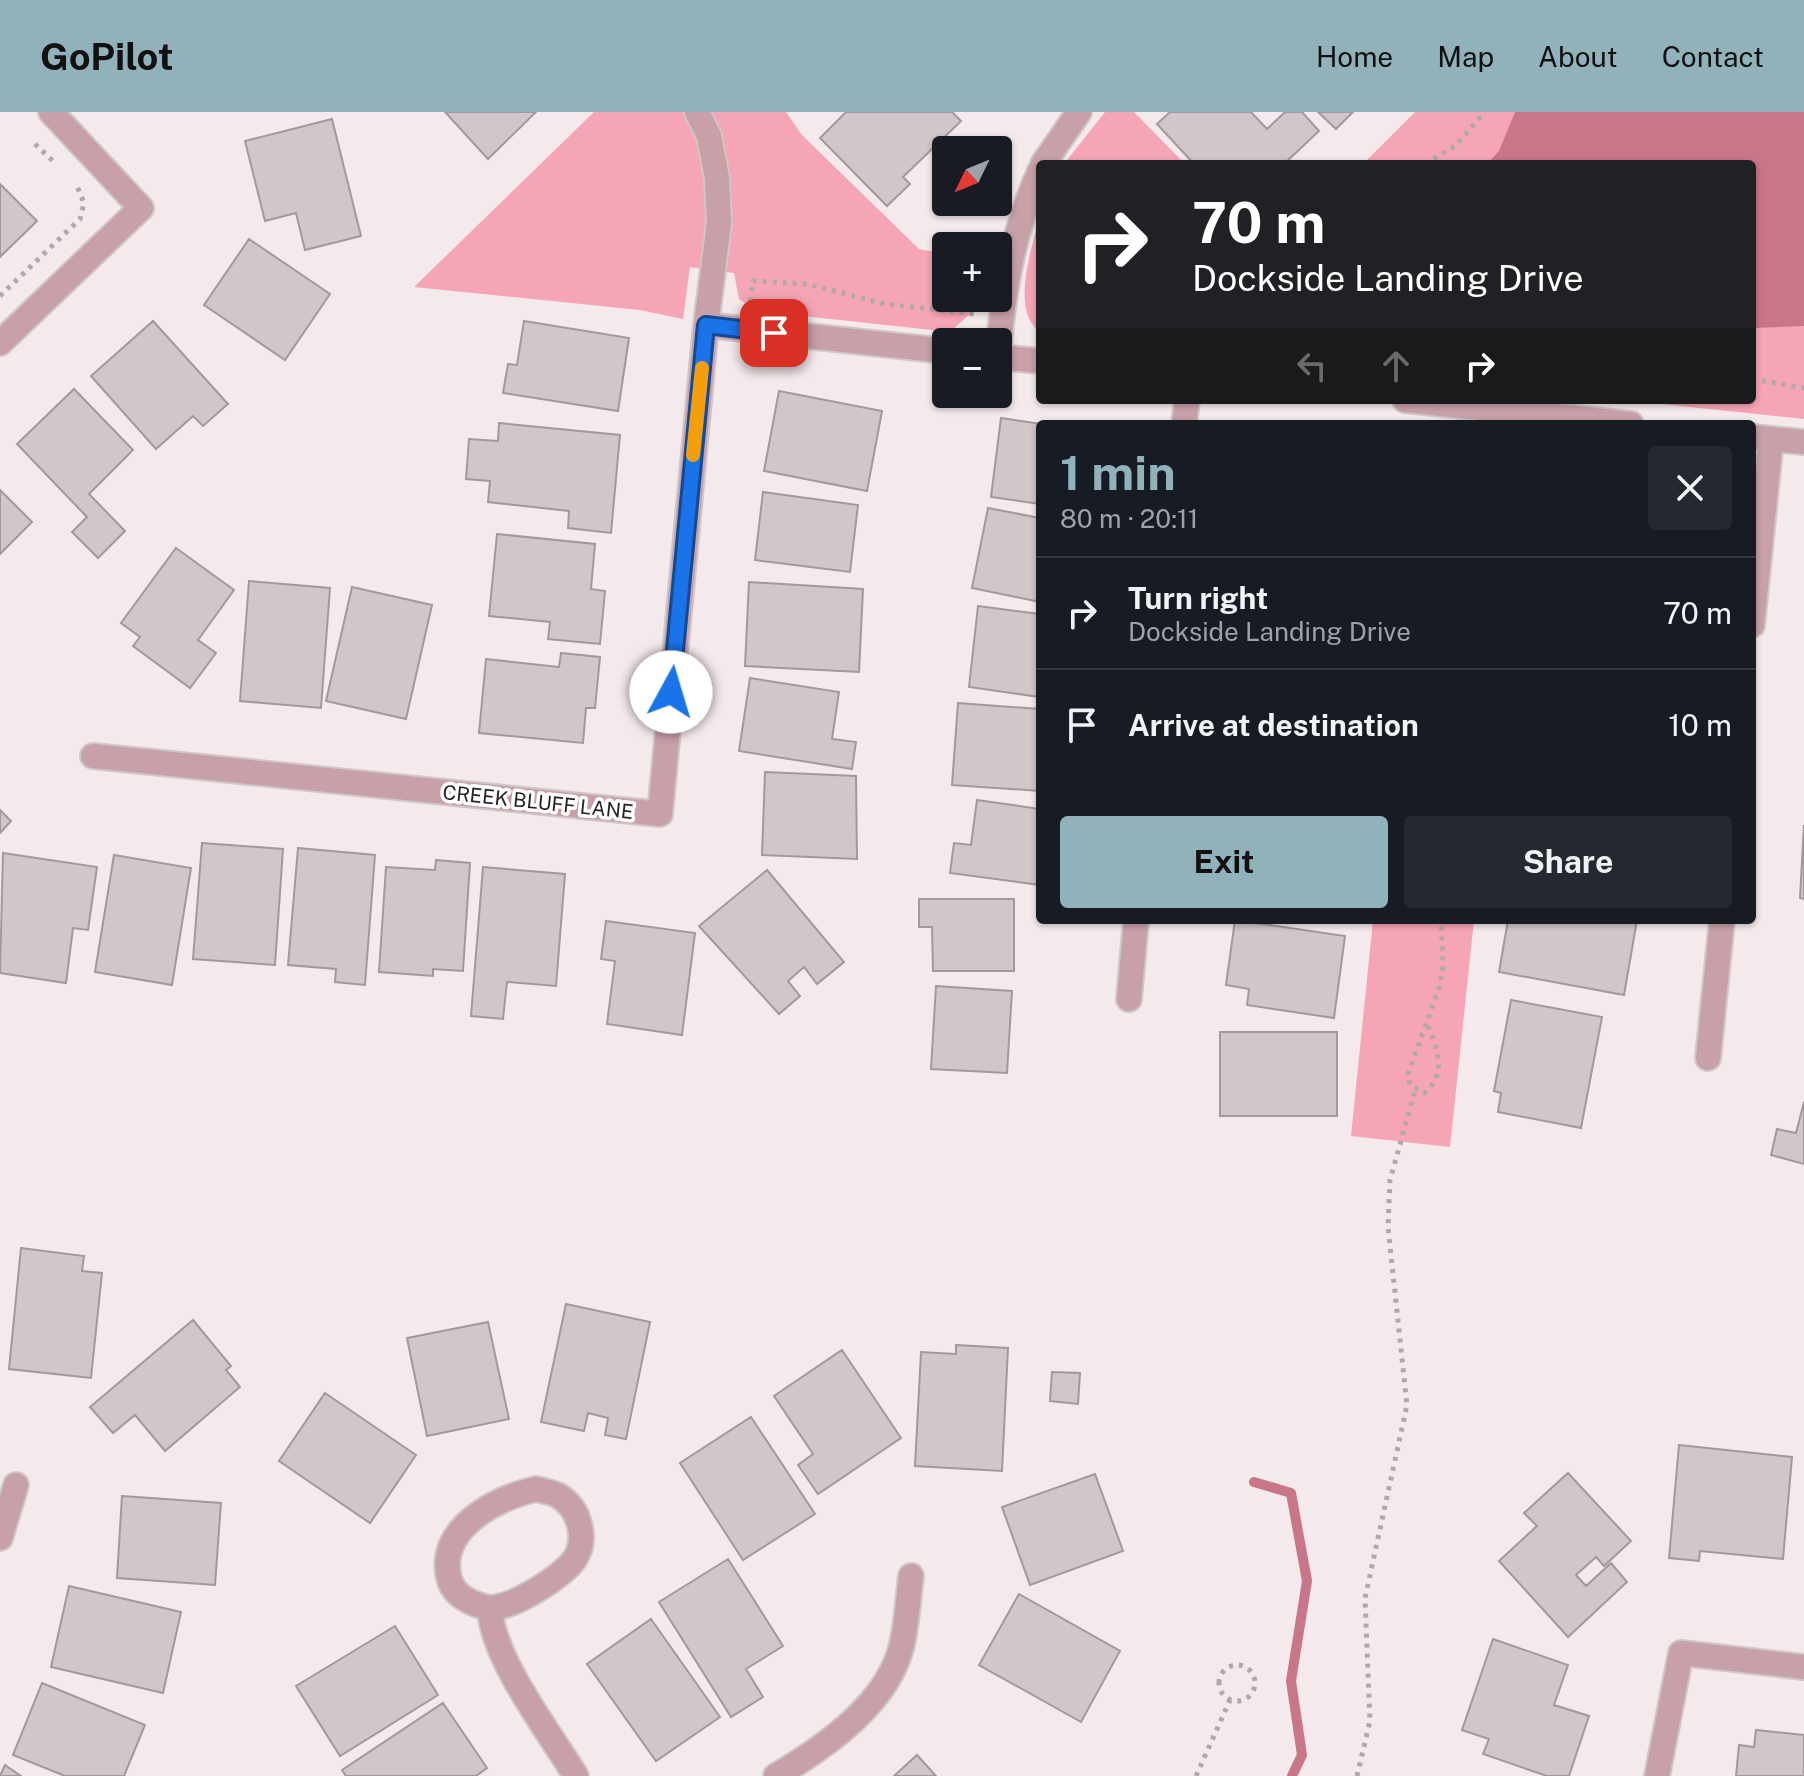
<!DOCTYPE html>
<html lang="en">
<head>
<meta charset="utf-8">
<style>
	:root { --surface:#171b24; --page:#242831; --text:#f1f3f6; --muted:#9ea1a6; --line:#363941; --accent:#92b2bb }
	body { margin:0; font-family:"Public Sans",sans-serif; background:var(--page); color:var(--text); height:100vh; display:flex; flex-direction:column; font-size:30px; white-space:nowrap }
	* { box-sizing:border-box; margin:0 }
	p { font-size:26px; color:var(--muted) }
	.icon { flex:none; width:44px; height:44px; fill:none; stroke:currentColor; stroke-width:2; stroke-linecap:round; stroke-linejoin:round }
	.map { position:relative; flex:1; overflow:hidden }
	.panel { position:absolute; left:1036px; top:308px; width:720px; height:504px; display:flex; flex-direction:column; background:var(--surface); border-radius:8px; box-shadow:0 2px 6px #0004 }
	.panel>* { flex:none }
	.banner { position:absolute; left:1036px; top:48px; width:720px; height:244px; border-radius:8px; box-shadow:0 2px 6px #0004; background:#202124; color:#fff; overflow:hidden }
	.needle { width:52px; rotate:227deg }
	.controls { position:absolute; left:932px; top:24px; display:grid; gap:16px }
	.controls a { display:grid; place-items:center; width:80px; height:80px; border-radius:8px; background:var(--surface); box-shadow:0 2px 6px #0004; font-size:40px }
	.pin { position:absolute; display:grid; place-items:center; width:68px; height:68px; color:#fff; margin:-34px; border-radius:16px; box-shadow:0 4px 12px #0006 }
	.me { position:absolute; width:88px; margin:-44px; rotate:6deg; stroke-linejoin:round; filter:drop-shadow(0 0 6px #0008) }
	.turn { display:flex; align-items:center; gap:28px; height:168px; padding:0 24px; font-size:36px }
	.turn .icon { width:104px; height:104px; stroke-width:2.5 }
	.turn b { display:block; font-size:56px; line-height:68px }
	.lanes { display:flex; align-items:center; height:76px; padding:0 24px; background:#0003; justify-content:center; gap:40px; direction:ltr }
	.lanes .off { opacity:.35 }
	.round { display:grid; place-items:center; flex:none; width:84px; height:84px; border-radius:8px; background:var(--page) }
	.overview { display:flex; align-items:center; justify-content:space-between; height:136px; padding:0 24px }
	h1 { font-size:48px; font-weight:700; line-height:60px; color:var(--accent) }
	.primary-button { display:flex; gap:16px; margin-top:auto; padding:16px 24px }
	.primary-button a { flex:1; height:92px; border-radius:8px; background:var(--accent); color:#111; font-size:32px; font-weight:700; line-height:92px; text-align:center }
	.primary-button a+a { background:var(--page); color:var(--text) }
	ul { padding:0; list-style:none }
	li { display:flex; align-items:center; gap:24px; height:112px; padding:0 24px; border-top:2px solid var(--line) }
	li div { flex:1 }
	li b { display:block; font-size:30px }
	li em { font-style:normal }
	header { display:flex; align-items:center; gap:48px; box-sizing:border-box; height:112px; padding:0 40px; background:var(--accent); color:#111 }
	header strong { font-size:38px }
	nav { display:flex; gap:44px; margin-inline-start:auto; font-size:28px }
	.map>svg:first-child { display:block }
	.green { fill:#f6a5b6 }
	.water { fill:#c97688 }
	.lines { fill:none; stroke-linecap:round; stroke-linejoin:round }
	.stream { stroke:#c97688; stroke-width:10 }
	.building { fill:#d2c7c8; stroke:#a3989a; stroke-width:2 }
	.minor-casing { stroke:#cfc6c7; stroke-width:28 }
	.path { stroke:#b1a8aa; stroke-width:5; stroke-dasharray:4 6; stroke-linecap:butt }
	.minor { stroke:#c8a0a7; stroke-width:24 }
	.route-casing { stroke:#114b97; stroke-width:20 }
	.route { stroke:#1a73e8; stroke-width:14 }
	.slow { stroke:#f59e0b; stroke-width:14 }
	.labels { text-anchor:middle; dominant-baseline:central; stroke-width:7; stroke-linejoin:round; paint-order:stroke }
	.street-label { font-size:20px; fill:#282425; stroke:#fff }
</style>
</head>
<body>
<header>
<strong>GoPilot</strong>
<nav><a>Home</a><a>Map</a><a>About</a><a>Contact</a></nav>
</header>
<div class="map">
<svg width="1804" height="1664" viewBox="0 0 1804 1664">
	<rect width="100%" height="100%" fill="#f4e9eb"/>
	<path class="green" d="M 594,0 L 786,0 L 802,23 L 919,137 L 946,142 L 946,186 L 982,186 L 982,191 L 950,220 L 757,199 L 739,187 L 734,161 L 690,155 L 683,207 L 640,198 L 414,175 Z
		M 1105,0 L 1134,0 L 1185,52 L 1064,52 Z
		M 1415,0 L 1804,0 L 1804,307 L 1624,288 L 1752,288 L 1752,52 L 1363,52 Z
		M 1040,103 L 1040,220 C 1009,198 1033,133 1040,103 Z
		M 1373,808 L 1474,808 L 1450,1035 L 1351,1024 Z"/>
	<path class="water" d="M 1515,0 L 1804,0 L 1804,214 L 1752,216 L 1752,52 L 1487,52 L 1499,39 Z"/>
	<g class="lines">
		<path class="stream" d="M 1254,1370 L 1291,1381 L 1307,1469 L 1291,1569 L 1302,1643 L 1292,1664"/>
	</g>
	<path class="building" d="M 445,0 L 536,0 L 488,47 Z
		M 846,0 L 952,0 L 961,9 L 903,65 L 910,72 L 887,94 L 820,26 Z
		M 1170,0 L 1251,0 L 1267,17 L 1285,0 L 1302,0 L 1319,19 L 1284,52 L 1194,52 L 1157,12 Z
		M 1318,0 L 1353,0 L 1336,17 Z
		M 332,7 L 361,124 L 305,138 L 296,101 L 265,109 L 245,29 Z
		M 0,72 L 37,109 L 0,145 Z
		M 249,127 L 330,182 L 285,248 L 204,193 Z
		M 153,209 L 228,292 L 203,314 L 193,304 L 156,337 L 91,264 Z
		M 524,209 L 629,226 L 618,299 L 503,281 L 508,252 L 517,253 Z
		M 74,277 L 133,338 L 89,382 L 125,419 L 98,446 L 72,420 L 87,405 L 17,332 Z
		M 779,279 L 882,299 L 867,379 L 764,359 Z
		M 1001,306 L 1042,312 L 1040,392 L 991,385 Z
		M 499,311 L 620,323 L 611,421 L 568,416 L 569,399 L 488,390 L 490,369 L 466,367 L 469,327 L 498,329 Z
		M 0,378 L 32,410 L 0,442 Z
		M 763,380 L 858,393 L 850,460 L 755,448 Z
		M 988,396 L 1040,406 L 1040,490 L 972,476 Z
		M 497,422 L 595,432 L 591,477 L 605,479 L 600,532 L 548,527 L 550,510 L 489,504 Z
		M 176,436 L 234,478 L 198,528 L 216,541 L 190,576 L 133,534 L 140,525 L 121,511 Z
		M 249,469 L 330,476 L 321,596 L 240,589 Z
		M 749,470 L 863,477 L 859,560 L 745,554 Z
		M 352,475 L 432,493 L 406,607 L 326,589 Z
		M 978,494 L 1040,502 L 1040,585 L 969,575 Z
		M 561,541 L 600,545 L 595,596 L 586,596 L 583,631 L 479,621 L 486,547 L 559,555 Z
		M 750,566 L 839,580 L 832,627 L 856,630 L 852,657 L 739,639 Z
		M 958,591 L 1040,597 L 1040,679 L 952,673 Z
		M 765,660 L 856,664 L 857,747 L 762,743 Z
		M 977,688 L 1040,697 L 1040,773 L 950,761 L 954,731 L 971,733 Z
		M 0,698 L 11,709 L 0,721 Z
		M 1804,713 L 1804,787 L 1800,786 Z
		M 202,731 L 283,737 L 275,853 L 193,847 Z
		M 298,736 L 375,743 L 365,873 L 335,870 L 336,857 L 288,853 Z
		M 3,741 L 97,755 L 88,818 L 73,816 L 66,871 L 0,861 Z
		M 114,743 L 191,756 L 172,873 L 95,860 Z
		M 436,748 L 470,751 L 463,859 L 433,857 L 433,864 L 379,860 L 386,755 L 435,758 Z
		M 483,755 L 565,762 L 556,874 L 507,870 L 503,907 L 471,904 Z
		M 767,758 L 844,850 L 817,872 L 804,855 L 788,869 L 800,884 L 779,902 L 699,814 Z
		M 919,787 L 1014,787 L 1014,859 L 933,859 L 932,815 L 919,815 Z
		M 1235,808 L 1345,824 L 1334,906 L 1247,893 L 1249,877 L 1226,873 Z
		M 1508,808 L 1637,808 L 1624,883 L 1499,860 Z
		M 606,809 L 695,821 L 682,923 L 607,912 L 615,849 L 601,847 Z
		M 936,874 L 1012,879 L 1007,961 L 931,957 Z
		M 1511,888 L 1602,905 L 1581,1016 L 1498,1000 L 1501,981 L 1494,979 Z
		M 1220,920 L 1337,920 L 1337,1004 L 1220,1004 Z
		M 1804,990 L 1804,1052 L 1771,1043 L 1777,1017 L 1796,1021 Z
		M 21,1136 L 84,1144 L 82,1159 L 102,1161 L 91,1266 L 9,1257 Z
		M 566,1192 L 650,1210 L 626,1327 L 605,1323 L 608,1306 L 588,1301 L 584,1319 L 541,1310 Z
		M 193,1208 L 231,1254 L 226,1258 L 240,1275 L 165,1339 L 135,1303 L 113,1321 L 90,1295 Z
		M 488,1210 L 509,1307 L 427,1324 L 407,1226 Z
		M 956,1233 L 1008,1236 L 1002,1359 L 915,1354 L 921,1240 L 956,1242 Z
		M 842,1238 L 901,1326 L 818,1382 L 798,1353 L 813,1342 L 774,1284 Z
		M 1052,1260 L 1080,1261 L 1078,1292 L 1050,1289 Z
		M 325,1281 L 416,1343 L 370,1411 L 279,1349 Z
		M 751,1305 L 815,1402 L 743,1448 L 680,1351 Z
		M 1679,1333 L 1792,1345 L 1783,1447 L 1700,1439 L 1699,1449 L 1669,1446 Z
		M 1568,1361 L 1631,1429 L 1604,1454 L 1596,1445 L 1576,1463 L 1586,1474 L 1611,1451 L 1627,1470 L 1568,1525 L 1499,1449 L 1537,1414 L 1524,1401 Z
		M 1095,1362 L 1123,1439 L 1030,1473 L 1002,1395 Z
		M 122,1384 L 221,1391 L 215,1473 L 117,1466 Z
		M 728,1447 L 783,1534 L 746,1557 L 763,1585 L 731,1605 L 659,1490 Z
		M 69,1474 L 181,1500 L 163,1581 L 51,1555 Z
		M 1019,1482 L 1120,1539 L 1081,1610 L 979,1553 Z
		M 651,1507 L 720,1605 L 656,1649 L 587,1552 Z
		M 395,1514 L 438,1583 L 340,1644 L 296,1574 Z
		M 1493,1527 L 1568,1553 L 1554,1593 L 1589,1604 L 1569,1664 L 1547,1664 L 1483,1642 L 1489,1627 L 1462,1618 Z
		M 42,1571 L 145,1613 L 124,1664 L 65,1664 L 13,1643 Z
		M 443,1591 L 487,1656 L 476,1664 L 346,1664 L 342,1658 Z
		M 1756,1618 L 1804,1623 L 1804,1664 L 1736,1664 L 1739,1633 L 1754,1635 Z
		M 917,1643 L 936,1664 L 894,1664 Z
		M 5,1653 L 21,1664 L 0,1664 Z"/>
	<g class="lines">
		<g class="minor-casing">
			<path id="minor" d="M 1043,52 L 1079,0
				M 706,213 L 946,239
				M 0,231 L 141,96 L 51,0
				M 998,241 C 1004,175 1013,119 1040,59
				M 998,245 L 1040,249
				M 1405,288 L 1631,312
				M 1184,312 L 1187,288
				M 1752,325 L 1804,330
				M 1752,513 L 1771,327
				M 93,644 L 660,702 L 706,213 L 719,111 L 717,66 L 709,24 L 697,0
				M 1129,887 L 1136,808
				M 1708,946 L 1722,808
				M 536,1377 C 543,1379 553,1380 559,1384 C 580,1397 588,1428 574,1448 C 561,1466 506,1501 485,1495 C 470,1491 453,1483 449,1466 C 437,1417 494,1387 536,1377 Z
				M 0,1426 L 16,1373
				M 490,1497 C 492,1546 549,1620 576,1664
				M 776,1664 C 825,1635 889,1591 902,1532 C 907,1510 908,1487 911,1464
				M 1657,1664 L 1681,1541 L 1804,1555"/>
		</g>
		<path class="path" d="M 35,32 L 56,52
			M 1425,52 L 1455,34 L 1485,0
			M 0,184 L 80,107 L 84,91 L 77,74
			M 750,189 L 753,169 L 807,172 L 885,192 L 975,202
			M 1752,267 L 1804,276
			M 1428,914 C 1438,937 1447,963 1424,981 L 1410,973 L 1408,962 L 1440,873 L 1443,853 L 1441,808
			M1219 1571a18 18 0 1 1 36 0a18 18 0 1 1-36 0Z
			M 1196,1664 L 1230,1588
			M 1357,1664 L 1370,1609 L 1365,1486 L 1407,1293 L 1388,1115 L 1390,1068 L 1415,979"/>
		<use href="#minor" class="minor"/>
	</g>
	<g class="lines">
		<g class="route-casing">
			<path id="route" d="M 671,580 L 706,213 L 774,221"/>
		</g>
		<use href="#route" class="route"/>
		<path class="slow" d="M 693,343 L 702,256"/>
	</g>
	<g class="labels">
		<g class="street-label">
			<text transform="translate(538 690) rotate(6)">CREEK BLUFF LANE</text>
		</g>
	</g>
</svg>
<div class="controls">
<a><svg class="needle" viewBox="-14 -14 28 28"><path d="M0-13l5 13h-10z" fill="#e53935"/><path d="M0 13l5-13h-10z" fill="#9ea1a6"/></svg></a>
<a>+</a>
<a>−</a>
</div>
<div class="pin" style="left:774px;top:221px;background:#d93025"><svg class="icon" aria-label="arrive" viewBox="0 0 24 24"><path d="M6 21V4h12l-3 4 3 4H6"/></svg></div>
<svg class="me" style="left:671px;top:580px" viewBox="-20 -20 40 40"><circle r="19" fill="#fff"/><path d="M0-13L10 11 0 6-10 11z" fill="#1a73e8"/></svg>
<div class="banner">
<div class="turn"><svg class="icon" aria-label="right" viewBox="0 0 24 24"><path d="M7 20v-9h11M14 6l5 5-5 5"/></svg><div><b>70 m</b>Dockside Landing Drive</div></div>
<div class="lanes"><svg class="icon off" aria-label="left" viewBox="0 0 24 24"><path d="M17 20v-9H6M10 6l-5 5 5 5"/></svg><svg class="icon off" aria-label="ahead" viewBox="0 0 24 24"><path d="M12 20V5M6 11l6-6 6 6"/></svg><svg class="icon" aria-label="right" viewBox="0 0 24 24"><path d="M7 20v-9h11M14 6l5 5-5 5"/></svg></div>
</div>
<section class="panel">
<div class="overview"><div><h1>1 min</h1><p>80 m · 20:11</p></div><a class="round"><svg class="icon" aria-label="close" viewBox="0 0 24 24"><path d="M6 6l12 12M18 6L6 18"/></svg></a></div>
<ul>
<li><svg class="icon" aria-label="right" viewBox="0 0 24 24"><path d="M7 20v-9h11M14 6l5 5-5 5"/></svg><div><b>Turn right</b><p>Dockside Landing Drive</p></div><em>70 m</em></li>
<li><svg class="icon" aria-label="arrive" viewBox="0 0 24 24"><path d="M6 21V4h12l-3 4 3 4H6"/></svg><div><b>Arrive at destination</b></div><em>10 m</em></li>
</ul>
<div class="primary-button"><a>Exit</a><a>Share</a></div>
</section>
</div>
</body>
</html>
